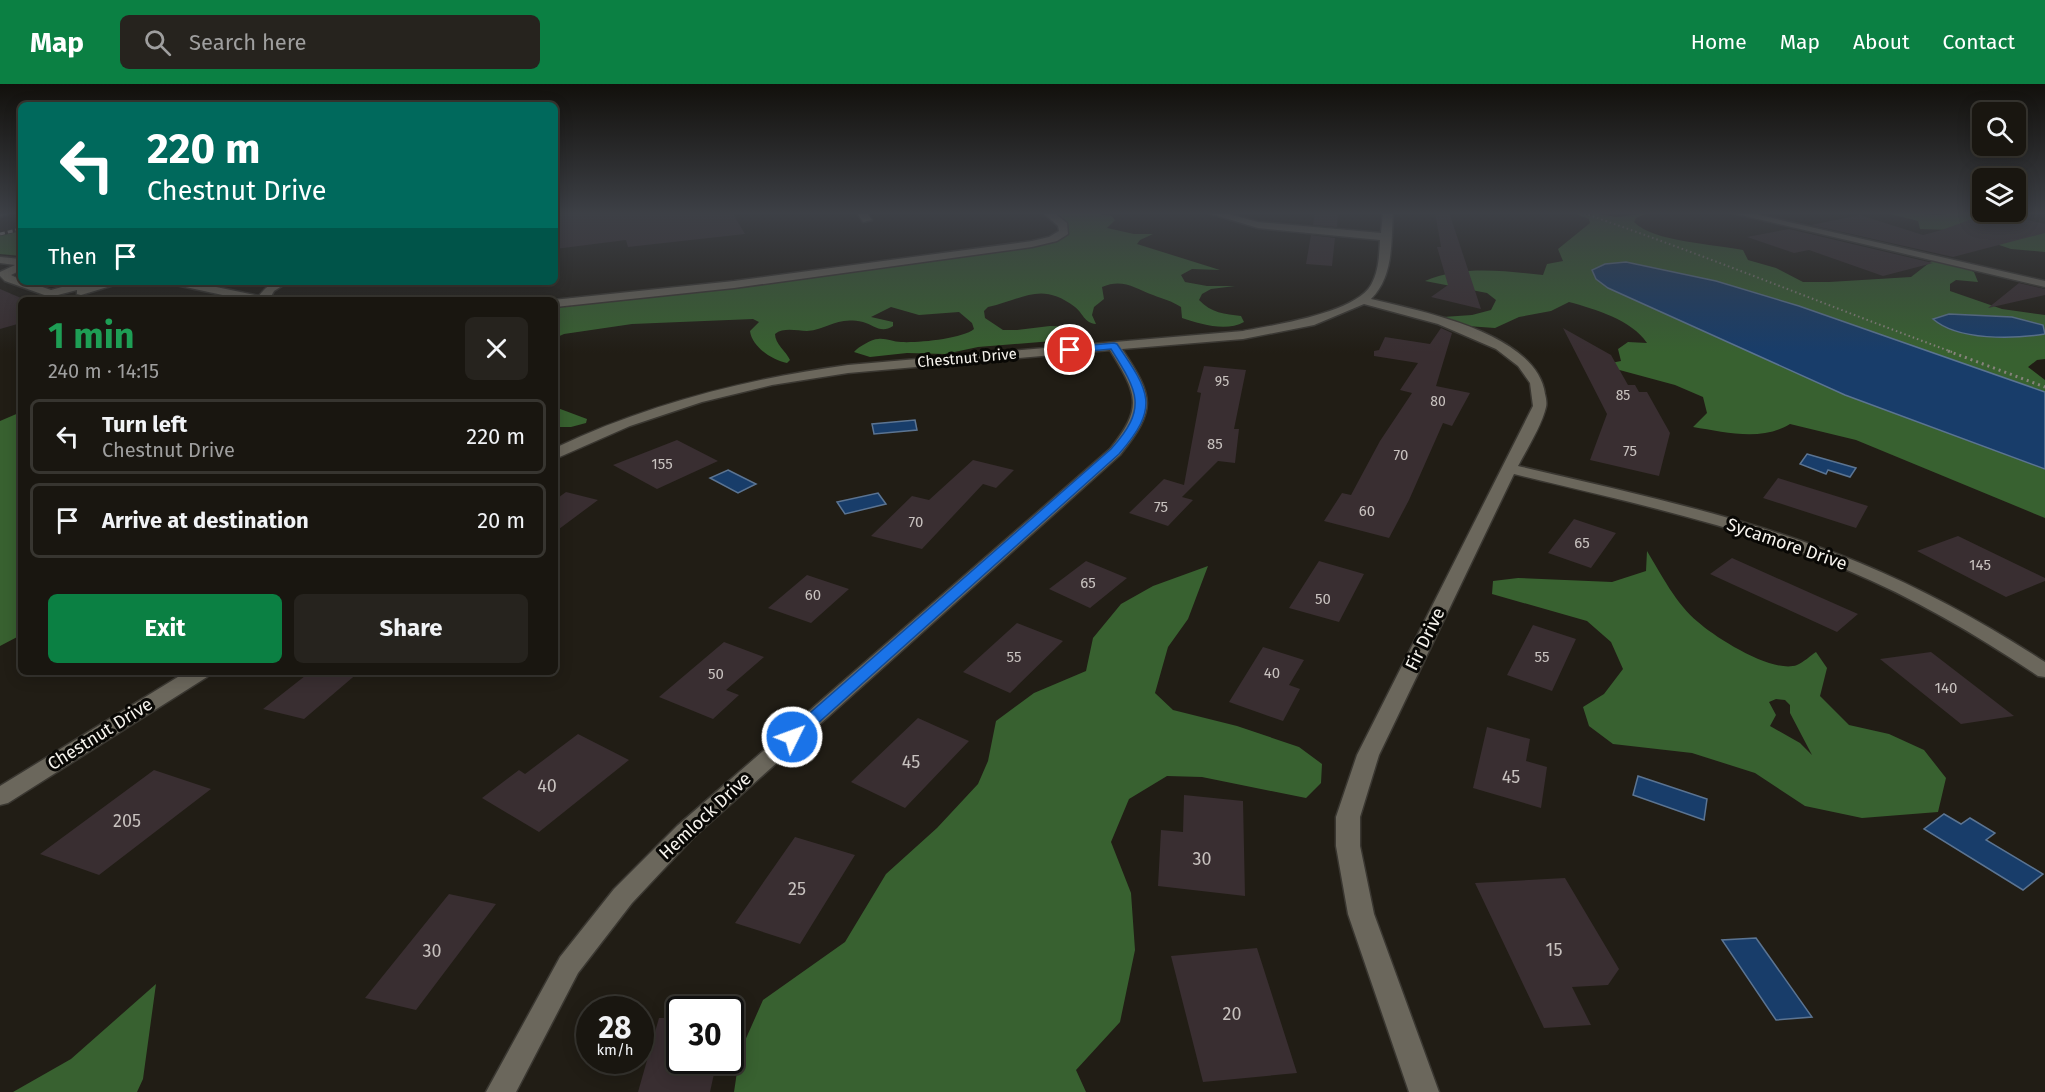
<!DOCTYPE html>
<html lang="en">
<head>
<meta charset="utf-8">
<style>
	:root { --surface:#191610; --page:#26231e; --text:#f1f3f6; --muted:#9f9f9f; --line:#373530; --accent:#0b8043 }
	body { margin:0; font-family:"Fira Sans",sans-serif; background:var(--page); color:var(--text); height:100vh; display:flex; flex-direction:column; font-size:22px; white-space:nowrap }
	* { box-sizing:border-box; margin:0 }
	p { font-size:20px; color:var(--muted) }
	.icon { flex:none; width:33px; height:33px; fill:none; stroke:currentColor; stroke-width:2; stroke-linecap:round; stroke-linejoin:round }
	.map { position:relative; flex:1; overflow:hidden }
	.panel { position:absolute; left:18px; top:213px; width:540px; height:378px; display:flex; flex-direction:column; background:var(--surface); border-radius:9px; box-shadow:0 3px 15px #0003,0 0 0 2px var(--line) }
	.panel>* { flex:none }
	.top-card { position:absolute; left:18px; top:18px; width:540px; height:183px; border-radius:9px; box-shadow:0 3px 15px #0003,0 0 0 2px var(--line); background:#00695c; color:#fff; overflow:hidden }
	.buttons { position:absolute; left:1972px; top:18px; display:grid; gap:12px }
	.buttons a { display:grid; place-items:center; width:54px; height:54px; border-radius:9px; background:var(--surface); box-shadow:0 3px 15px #0003,0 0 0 2px var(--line); font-size:30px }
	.speed { position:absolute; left:576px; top:912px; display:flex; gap:12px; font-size:30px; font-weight:700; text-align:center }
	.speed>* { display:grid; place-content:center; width:78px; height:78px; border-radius:50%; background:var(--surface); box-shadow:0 3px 15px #0003,0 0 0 2px var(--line); line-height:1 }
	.speed small { font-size:15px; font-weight:400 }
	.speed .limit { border:3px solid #111; border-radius:9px; background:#fff; color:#111 }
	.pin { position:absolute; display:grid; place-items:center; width:51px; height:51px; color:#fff; margin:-26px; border:3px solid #fff; border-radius:50%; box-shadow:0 2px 6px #0007 }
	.me { position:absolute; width:66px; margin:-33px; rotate:48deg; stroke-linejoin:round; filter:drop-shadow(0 0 4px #0008) }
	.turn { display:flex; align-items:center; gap:21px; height:126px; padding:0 30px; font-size:27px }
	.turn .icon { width:78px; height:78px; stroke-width:2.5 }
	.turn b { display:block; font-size:42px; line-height:51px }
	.then { display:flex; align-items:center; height:57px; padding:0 30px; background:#0003; gap:12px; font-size:22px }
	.round { display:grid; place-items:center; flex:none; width:63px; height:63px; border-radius:9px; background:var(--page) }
	.summary { display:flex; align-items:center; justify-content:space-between; height:102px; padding:0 30px }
	h1 { font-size:36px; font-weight:700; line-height:45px; color:#1e9e55 }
	.button { display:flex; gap:12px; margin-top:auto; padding:12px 30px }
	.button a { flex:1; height:69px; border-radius:9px; background:var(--accent); color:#fff; font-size:24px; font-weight:700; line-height:69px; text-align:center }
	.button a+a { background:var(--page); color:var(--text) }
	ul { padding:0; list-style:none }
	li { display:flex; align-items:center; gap:18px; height:75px; margin:0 12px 9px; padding:0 18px; border:3px solid var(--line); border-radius:9px }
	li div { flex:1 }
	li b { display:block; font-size:22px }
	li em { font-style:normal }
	header { display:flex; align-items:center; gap:36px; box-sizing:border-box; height:84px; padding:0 30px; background:var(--accent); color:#fff }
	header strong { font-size:28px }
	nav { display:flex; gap:33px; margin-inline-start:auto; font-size:21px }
	.search { width:420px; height:54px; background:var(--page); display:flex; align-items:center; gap:15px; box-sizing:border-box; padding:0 21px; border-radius:9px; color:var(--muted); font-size:22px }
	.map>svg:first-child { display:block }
	.forest { fill:#386130; fill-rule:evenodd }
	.water { fill:#183d6a; stroke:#5b7492; stroke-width:1.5 }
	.building { fill:#392e31 }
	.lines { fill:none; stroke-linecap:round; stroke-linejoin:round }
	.minor-casing { stroke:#3a3731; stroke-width:3 }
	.path-far1 { stroke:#87837c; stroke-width:2; stroke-dasharray:1.5 3; stroke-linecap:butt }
	.path { stroke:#87837c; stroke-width:3; stroke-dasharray:2 4; stroke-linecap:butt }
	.minor { fill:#6b675c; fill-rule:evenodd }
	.rail { stroke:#a29f98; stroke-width:3; stroke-dasharray:5 3; stroke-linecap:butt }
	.route { fill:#1a73e8; stroke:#114b97; stroke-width:1.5 }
	.labels { text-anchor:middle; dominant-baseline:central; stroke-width:6; stroke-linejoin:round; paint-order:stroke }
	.far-number-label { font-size:14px; fill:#c8c2bf }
	.far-street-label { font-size:15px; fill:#f7f4ee; stroke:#090805 }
	.number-label { font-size:15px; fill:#c8c2bf }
	.street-label { font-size:18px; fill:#f7f4ee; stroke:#090805 }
	.near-number-label { font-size:18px; fill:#c8c2bf }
</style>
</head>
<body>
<header>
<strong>Map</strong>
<div class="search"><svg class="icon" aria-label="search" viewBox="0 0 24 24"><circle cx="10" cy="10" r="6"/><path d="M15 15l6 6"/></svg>Search here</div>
<nav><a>Home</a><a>Map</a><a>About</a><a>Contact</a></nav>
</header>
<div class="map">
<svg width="2045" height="1008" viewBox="0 0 2045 1008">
	<rect width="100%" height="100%" fill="#211d15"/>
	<path class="forest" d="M 1047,128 L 1084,128 L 1112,132 L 1115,136 L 1107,144 L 1134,150 L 1153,150 L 1140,156 L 1137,160 L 1220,186 L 1192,185 L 1181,191 L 1185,198 L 1207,202 L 1235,202 L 1211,205 L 1202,210 L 1199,216 C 1211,229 1225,230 1241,232 L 1244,238 C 1226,248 1200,240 1182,234 L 1181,223 C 1172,217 1163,215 1153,211 C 1135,204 1122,194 1102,203 L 1104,215 L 1094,223 L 1092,231 L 1096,240 C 1084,239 1083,229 1075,223 C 1041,197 1024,215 988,223 L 984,227 L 985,234 L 1003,246 L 1017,246 L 1050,242 L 1073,243 L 1076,249 L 1065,256 L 978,263 L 945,270 L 907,269 L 870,273 L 854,268 C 858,263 872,255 878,255 C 886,254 893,258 901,258 C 917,259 962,255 974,245 L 972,239 L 959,228 L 919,231 L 891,223 L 871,233 L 893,238 L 893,242 C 881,250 874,241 863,238 C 836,232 829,245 807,247 C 797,247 784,243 775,250 C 775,260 786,267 790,276 L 787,279 C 772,276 752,263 750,247 L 759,238 L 753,235 L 632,240 L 564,250 L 555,254 L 555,219 L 649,212 L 1032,160 L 1063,148 Z
		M 1571,128 L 1591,132 L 1593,130 L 1584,128 L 1617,133 L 1648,129 L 1636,134 L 1634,138 C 1653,158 1715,160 1743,166 L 1748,176 L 1776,184 L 1803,198 L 1829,198 L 1911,193 L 1933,176 L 1940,175 L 1949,175 L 1974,188 L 1978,198 L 1956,196 L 1950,200 L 1950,207 L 2002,225 L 2045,231 L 2045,275 L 2037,276 L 2028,283 L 2045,296 L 2045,434 L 1856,356 L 1790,340 C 1761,358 1725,348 1693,343 L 1707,329 L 1703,313 L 1675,301 L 1601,281 L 1621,277 L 1618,265 L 1628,258 L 1647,259 C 1632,236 1595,225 1569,218 L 1551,227 L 1519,233 L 1495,244 L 1467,242 L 1443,233 L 1472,231 L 1491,226 L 1496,216 L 1487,209 L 1425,197 C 1461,181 1505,187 1543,191 L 1547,180 L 1563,177 L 1558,165 L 1590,139 L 1589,135 Z
		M 1882,128 L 1936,131 L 1980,128 L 1977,130 L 1979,132 L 2045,147 L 2045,168 L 2011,165 L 1955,146 L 1920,145 L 1918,137 Z
		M 21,147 L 21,172 L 0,170 L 0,152 Z
		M 555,323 L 587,335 L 586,339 L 571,343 L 555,343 Z
		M 21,328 L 21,551 L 0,562 L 0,337 Z
		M 1647,467 C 1661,490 1676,520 1698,538 C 1716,554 1773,590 1797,581 C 1804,578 1810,572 1816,568 L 1827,584 L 1820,612 L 1849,641 L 1889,650 L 1924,666 L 1946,694 L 1938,728 L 1862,734 L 1805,722 L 1755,689 L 1692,669 L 1613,660 L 1589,642 L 1583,623 L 1604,610 L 1623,585 L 1611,558 L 1587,537 L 1492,510 L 1493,497 L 1518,494 L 1612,498 L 1646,487 ZM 1776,615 L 1785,616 L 1790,621 L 1790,629 L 1812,671 L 1800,659 L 1770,642 L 1776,631 L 1769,618 Z
		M 1208,482 L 1188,535 L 1168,563 L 1155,609 L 1173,626 L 1237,642 L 1299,663 L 1322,680 L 1321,699 L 1306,714 L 1202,693 L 1167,692 L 1129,715 L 1111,758 L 1131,809 L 1135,866 L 1120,938 L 1076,986 L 1086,1008 L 734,1008 L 740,968 L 763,916 L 845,858 L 886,790 L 937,744 L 978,700 L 988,677 L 996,637 L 1034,609 L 1086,587 L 1093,554 L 1121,520 L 1153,502 Z
		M 156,900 L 143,995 L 137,1008 L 13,1008 L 71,975 Z"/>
	<path class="water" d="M 1626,178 L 1716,197 L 1799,222 L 2045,308 L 2045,385 L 1845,311 L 1608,204 L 1596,195 L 1592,186 L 1605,180 Z
		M 1949,230 L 2012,233 L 2043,241 L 2045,250 C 2014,255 1958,257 1933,235 Z
		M 915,336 L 917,346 L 874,350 L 872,340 Z
		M 1807,370 L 1856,384 L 1850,393 L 1828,386 L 1826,390 L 1800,380 Z
		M 728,386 L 756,400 L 738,409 L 710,394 Z
		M 878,409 L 886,420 L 845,430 L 837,418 Z
		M 1638,692 L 1707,715 L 1704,736 L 1633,711 Z
		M 1944,730 L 1961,740 L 1970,734 L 1995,749 L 1986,756 L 2043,790 L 2023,806 L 1924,745 Z
		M 1756,854 L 1812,933 L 1776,936 L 1722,856 Z"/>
	<path class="building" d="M 555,128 L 732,128 L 745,150 L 628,163 L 626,156 L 555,165 Z
		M 1315,128 L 1338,128 L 1337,143 L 1313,141 Z
		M 1435,128 L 1449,128 L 1481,225 L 1431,213 L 1448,201 L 1437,163 L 1441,163 Z
		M 1991,128 L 2045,140 L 2045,149 L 1953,173 L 1811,141 L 1860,131 L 1923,151 L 1942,146 Z
		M 1789,145 L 1933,179 L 1883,192 L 1809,166 L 1794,169 L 1747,153 Z
		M 1311,151 L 1335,154 L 1332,182 L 1306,180 Z
		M 2019,199 L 2045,205 L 2045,211 L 1988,224 Z
		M 0,205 L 21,214 L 21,239 L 0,245 Z
		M 1441,244 L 1452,249 L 1436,302 L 1470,309 L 1452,342 L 1443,339 L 1409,416 L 1389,454 L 1324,437 L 1342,409 L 1351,411 L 1380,357 L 1412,309 L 1400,306 L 1418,279 L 1374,272 L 1374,267 L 1379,266 L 1385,253 L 1430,260 Z
		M 1563,244 L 1611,271 L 1628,301 L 1635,301 L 1639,308 L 1647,308 L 1670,349 L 1659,392 L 1590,376 L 1607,330 Z
		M 1204,282 L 1246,286 L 1234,345 L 1239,345 L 1235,379 L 1218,377 L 1182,413 L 1193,416 L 1168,442 L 1129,429 L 1164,395 L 1184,401 L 1201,309 L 1197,308 Z
		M 677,356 L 718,377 L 657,405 L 613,381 Z
		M 973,376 L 1014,386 L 996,404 L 983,400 L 922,465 L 871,452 L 912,412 L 929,416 Z
		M 1778,394 L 1868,422 L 1856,444 L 1763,414 Z
		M 566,408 L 598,416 L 555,448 L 555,416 Z
		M 1574,435 L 1616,449 L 1591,484 L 1548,469 Z
		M 1958,452 L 2045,494 L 2045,497 L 2006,513 L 1917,467 Z
		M 1732,474 L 1815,511 L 1858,530 L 1837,548 L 1710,490 Z
		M 1086,477 L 1127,494 L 1090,524 L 1049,505 Z
		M 1319,477 L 1364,490 L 1339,538 L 1289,524 Z
		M 807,491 L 849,505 L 811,539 L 768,524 Z
		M 1017,539 L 1063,557 L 1010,609 L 963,588 Z
		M 1533,541 L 1576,555 L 1552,607 L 1507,591 Z
		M 724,558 L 764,573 L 726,606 L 739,611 L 713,635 L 659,613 Z
		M 1263,563 L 1304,576 L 1289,601 L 1300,605 L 1283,637 L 1229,618 Z
		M 1931,568 L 2014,632 L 1961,640 L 1880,575 Z
		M 310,588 L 359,588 L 304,635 L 263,625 Z
		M 918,634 L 969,657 L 905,724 L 851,698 Z
		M 1487,643 L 1530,655 L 1526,677 L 1547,683 L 1541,724 L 1473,704 Z
		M 578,650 L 629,676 L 539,748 L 482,714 L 519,686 L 525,690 Z
		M 154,686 L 211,705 L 99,791 L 40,770 Z
		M 1184,711 L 1243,717 L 1245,812 L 1158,802 L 1161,746 L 1183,748 Z
		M 795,753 L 855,771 L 800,860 L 735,839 Z
		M 1565,794 L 1619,885 L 1608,901 L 1572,903 L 1591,941 L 1544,944 L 1475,799 Z
		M 449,810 L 496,820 L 416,926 L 365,914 Z
		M 1257,864 L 1297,989 L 1203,998 L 1171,872 Z
		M 659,934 L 680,934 L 680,976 L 717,976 L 710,1008 L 638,1008 Z"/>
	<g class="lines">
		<g class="minor-casing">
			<path id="minor" d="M 0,128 L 13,128 L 0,133 Z
				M 856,128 L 866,128 L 872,136 L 863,138 Z
				M 1042,128 L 1053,128 L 1067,139 L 1068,150 L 1057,157 L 1032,163 L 734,204 L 555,223 L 555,216 L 553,216 L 734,197 L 1032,157 L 1049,153 L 1059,147 L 1058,142 Z
				M 1205,128 L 1221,128 L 1258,138 L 1381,149 L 1383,128 L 1393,128 C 1391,158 1394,192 1371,215 C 1420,227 1537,249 1545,310 C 1546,314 1547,319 1546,323 C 1542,341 1527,365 1518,382 C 1633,409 1751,434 1860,479 C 1925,506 1986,540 2045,578 L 2045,593 L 2038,592 C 1977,551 1914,514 1847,486 C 1740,442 1626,417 1514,390 L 1379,671 L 1360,733 L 1360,762 L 1374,830 L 1439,1008 L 1409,1008 L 1348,830 L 1336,762 L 1336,733 L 1357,671 L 1533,322 L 1530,299 L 1518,282 L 1496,265 L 1438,240 L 1364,220 L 1314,241 L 1243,255 L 1122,265 C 1154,313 1157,325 1120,371 L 693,754 L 632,819 L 578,889 L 516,1008 L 486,1008 L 560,873 L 614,805 L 677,742 L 1110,365 C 1144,323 1137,310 1110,266 L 848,289 L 772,301 L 702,318 L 630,342 L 555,375 L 555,364 C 648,320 746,295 848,281 L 1243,247 C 1274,241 1355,229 1371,201 C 1379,187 1379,171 1380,156 L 1258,144 Z
				M 1728,128 L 1746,128 L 2045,197 L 2045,203 Z
				M 0,173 L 21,175 L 21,186 L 11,191 L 21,196 L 21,198 L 28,198 L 51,206 L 80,198 L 98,198 L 94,201 L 105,198 L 124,198 L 81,211 L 77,210 L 77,206 L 50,213 L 5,197 L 0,192 L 0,188 L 15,181 L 0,179 Z
				M 170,198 L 192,198 L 259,212 C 268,200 273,198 288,198 L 274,207 L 269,216 L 246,216 L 176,201 Z
				M 186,588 L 210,588 L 207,593 L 8,719 L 0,721 L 0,702 Z"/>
		</g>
		<path class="path-far1" d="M 1580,128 C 1705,171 1828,222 1952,268"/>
		<path class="path" d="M 1948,267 L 2045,303"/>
		<use href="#minor" class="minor"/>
		<path class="rail" d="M 0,150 L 21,145"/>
	</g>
	<linearGradient id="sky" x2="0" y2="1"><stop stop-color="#12100c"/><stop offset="0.48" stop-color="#3d4046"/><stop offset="1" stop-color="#3d4046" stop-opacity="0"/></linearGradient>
	<rect width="2045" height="269" fill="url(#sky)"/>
	<path class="route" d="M 1114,259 L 1117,260 C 1150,308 1160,323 1119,370 L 798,657 L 787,657 L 784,653 L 787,649 L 1111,365 C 1148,324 1138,308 1111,265 L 1070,269 L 1065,266 L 1070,263 Z"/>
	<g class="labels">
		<g class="far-number-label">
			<text x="1222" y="297">95</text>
			<text x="1623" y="311">85</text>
			<text x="1438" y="317">80</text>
		</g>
		<g class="far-street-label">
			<text transform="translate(967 274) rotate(-5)">Chestnut Drive</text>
		</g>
		<g class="number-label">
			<text x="1215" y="360">85</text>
			<text x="1630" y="367">75</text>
			<text x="1401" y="371">70</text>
			<text x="662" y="380">155</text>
			<text x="1161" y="423">75</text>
			<text x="1367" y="427">60</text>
			<text x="916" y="438">70</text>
			<text x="1582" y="459">65</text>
			<text x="1980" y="481">145</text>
			<text x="1088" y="499">65</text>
			<text x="813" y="511">60</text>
			<text x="1323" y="515">50</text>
			<text x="1014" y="573">55</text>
			<text x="1542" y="573">55</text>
			<text x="1272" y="589">40</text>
			<text x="716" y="590">50</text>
			<text x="1946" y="604">140</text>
		</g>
		<g class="street-label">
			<text transform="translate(1787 460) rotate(19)">Sycamore Drive</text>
			<text transform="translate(1425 555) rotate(-64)">Fir Drive</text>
			<text transform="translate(100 650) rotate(-32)">Chestnut Drive</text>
			<text transform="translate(705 732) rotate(-43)">Hemlock Drive</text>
		</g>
		<g class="near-number-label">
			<text x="911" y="678">45</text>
			<text x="1511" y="693">45</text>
			<text x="547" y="702">40</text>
			<text x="127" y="737">205</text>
			<text x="1202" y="775">30</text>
			<text x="797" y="805">25</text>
			<text x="1554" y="866">15</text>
			<text x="432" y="867">30</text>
			<text x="1232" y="930">20</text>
		</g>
	</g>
</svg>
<div class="buttons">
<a><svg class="icon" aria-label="search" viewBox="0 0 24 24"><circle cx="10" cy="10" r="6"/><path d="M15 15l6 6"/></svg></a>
<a><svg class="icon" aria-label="layers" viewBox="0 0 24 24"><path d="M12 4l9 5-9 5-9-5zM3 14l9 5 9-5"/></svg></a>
</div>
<div class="speed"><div>28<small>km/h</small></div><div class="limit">30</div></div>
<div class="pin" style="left:1070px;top:266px;background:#d93025"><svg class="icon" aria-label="arrive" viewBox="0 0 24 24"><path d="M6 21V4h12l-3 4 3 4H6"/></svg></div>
<svg class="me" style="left:792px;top:653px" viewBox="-20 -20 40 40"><circle r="17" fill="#1a73e8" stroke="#fff" stroke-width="3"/><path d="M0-11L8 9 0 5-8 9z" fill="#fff"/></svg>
<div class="top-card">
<div class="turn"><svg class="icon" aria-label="left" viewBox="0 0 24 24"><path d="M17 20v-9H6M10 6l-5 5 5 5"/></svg><div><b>220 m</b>Chestnut Drive</div></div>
<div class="then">Then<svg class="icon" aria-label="arrive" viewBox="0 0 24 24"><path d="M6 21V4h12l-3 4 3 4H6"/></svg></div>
</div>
<section class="panel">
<div class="summary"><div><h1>1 min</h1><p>240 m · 14:15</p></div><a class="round"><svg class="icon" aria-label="close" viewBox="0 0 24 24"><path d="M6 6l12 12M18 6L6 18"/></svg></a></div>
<ul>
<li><svg class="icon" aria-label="left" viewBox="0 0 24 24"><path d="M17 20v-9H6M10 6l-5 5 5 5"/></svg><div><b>Turn left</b><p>Chestnut Drive</p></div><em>220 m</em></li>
<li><svg class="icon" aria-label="arrive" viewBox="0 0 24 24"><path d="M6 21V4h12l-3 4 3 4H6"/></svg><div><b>Arrive at destination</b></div><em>20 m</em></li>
</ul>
<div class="button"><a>Exit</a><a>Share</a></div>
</section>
</div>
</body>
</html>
